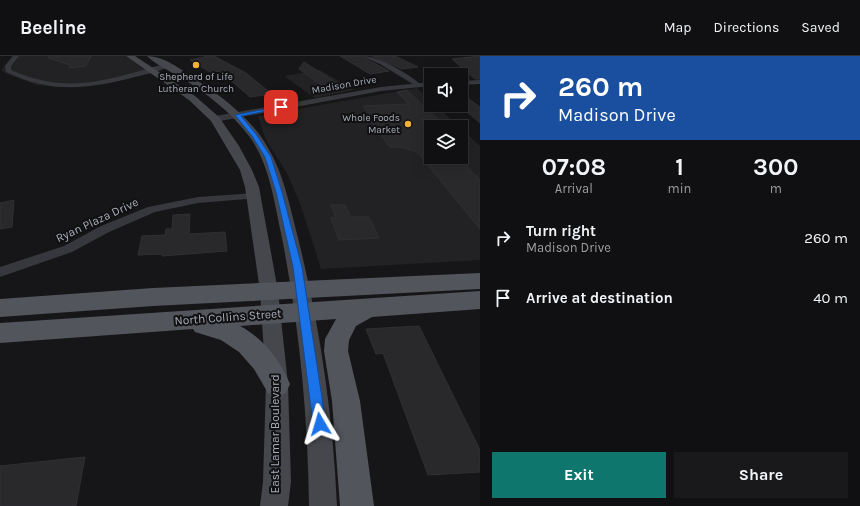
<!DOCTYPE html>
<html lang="en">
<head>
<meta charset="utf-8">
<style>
	:root { --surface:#101012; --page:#19191b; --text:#f1f3f6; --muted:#9c9d9f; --line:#303032; --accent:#0f766e }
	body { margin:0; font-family:Karla,sans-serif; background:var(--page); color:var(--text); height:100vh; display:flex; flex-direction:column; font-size:15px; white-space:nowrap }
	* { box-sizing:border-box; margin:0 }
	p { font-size:13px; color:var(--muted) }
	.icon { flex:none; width:22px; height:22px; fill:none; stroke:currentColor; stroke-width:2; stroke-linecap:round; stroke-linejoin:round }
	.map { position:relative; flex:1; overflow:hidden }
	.side { display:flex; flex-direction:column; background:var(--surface); width:380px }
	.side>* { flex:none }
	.guide { background:#1a4fa0; color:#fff; overflow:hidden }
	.fabs { position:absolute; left:424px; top:12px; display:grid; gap:8px }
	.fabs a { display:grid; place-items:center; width:44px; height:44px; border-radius:0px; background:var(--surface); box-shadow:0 4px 16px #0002,0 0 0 1px var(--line); font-size:20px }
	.pin { position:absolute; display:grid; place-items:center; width:34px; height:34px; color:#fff; margin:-17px; border-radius:8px; box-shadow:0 2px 6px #0006 }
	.me { position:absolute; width:44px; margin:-22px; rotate:353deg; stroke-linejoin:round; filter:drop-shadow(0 0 3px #0008) }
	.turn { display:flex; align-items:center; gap:14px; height:84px; padding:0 12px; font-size:18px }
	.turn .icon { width:52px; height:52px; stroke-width:2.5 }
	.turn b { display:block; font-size:28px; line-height:34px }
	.eta { display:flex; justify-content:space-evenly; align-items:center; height:68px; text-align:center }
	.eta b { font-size:24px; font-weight:700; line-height:28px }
	.primary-button { display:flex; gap:8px; margin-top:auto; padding:8px 12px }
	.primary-button a { flex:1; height:46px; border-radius:0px; background:var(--accent); color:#fff; font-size:16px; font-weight:700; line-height:46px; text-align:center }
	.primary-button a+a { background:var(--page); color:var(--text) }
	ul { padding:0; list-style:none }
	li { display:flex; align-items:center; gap:12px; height:60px; padding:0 12px }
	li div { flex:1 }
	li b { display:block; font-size:15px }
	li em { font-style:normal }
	header { display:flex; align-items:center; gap:24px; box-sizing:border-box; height:56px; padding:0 20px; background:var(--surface); border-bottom:1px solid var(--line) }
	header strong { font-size:19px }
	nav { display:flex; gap:22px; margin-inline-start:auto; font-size:14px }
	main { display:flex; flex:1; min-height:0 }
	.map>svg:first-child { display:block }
	.built { fill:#222225 }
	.building { fill:#29292c; stroke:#303034 }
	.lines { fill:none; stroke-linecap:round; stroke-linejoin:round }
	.minor { fill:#37383d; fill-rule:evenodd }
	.tertiary { fill:#37383d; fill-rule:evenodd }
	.secondary { fill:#45474d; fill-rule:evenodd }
	.primary { fill:#53555c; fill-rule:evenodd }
	.route { fill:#1a73e8; stroke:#114b97 }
	.poi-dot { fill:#f2b134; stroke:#111113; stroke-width:1.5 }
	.labels { text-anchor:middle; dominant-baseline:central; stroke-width:4; stroke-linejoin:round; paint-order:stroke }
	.far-poi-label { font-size:10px; fill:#a8adb8; stroke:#111113 }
	.far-street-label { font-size:10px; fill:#a8adb8; stroke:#111113 }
	.street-label { font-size:12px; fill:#a8adb8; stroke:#111113 }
</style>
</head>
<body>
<header>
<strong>Beeline</strong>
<nav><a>Map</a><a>Directions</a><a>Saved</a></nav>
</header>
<main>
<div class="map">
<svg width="480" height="450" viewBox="0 0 480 450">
	<rect width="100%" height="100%" fill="#161618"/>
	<path class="built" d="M 12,0 L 126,0 L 150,17 L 83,29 L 56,31 L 37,29 L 7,18 L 1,14 Z
		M 320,14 L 354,34 L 315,42 L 284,20 Z
		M 417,32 L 431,45 L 431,49 L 435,49 L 460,71 L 431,71 L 431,101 L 461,101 L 461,72 L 480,90 L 480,204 L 321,213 L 301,150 L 288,119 L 266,84 L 258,60 Z"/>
	<path class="building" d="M 49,0 L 91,0 L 86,10 L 69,12 L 70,9 L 49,2 Z
		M 204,0 L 214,0 L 246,17 L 272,38 L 250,41 L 220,15 L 212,17 L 190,4 L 205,1 Z
		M 340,0 L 361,0 L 389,15 L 370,18 Z
		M 371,0 L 395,0 L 418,11 L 402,13 Z
		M 480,0 L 480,23 L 475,23 L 452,3 Z
		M 304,6 L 340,29 L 325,32 L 299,13 Z
		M 407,34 L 446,71 L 431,71 L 431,101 L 458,101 L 480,124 L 480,173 L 417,96 L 401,91 L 390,91 L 370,64 L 374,64 L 363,50 L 409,48 L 397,36 Z
		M 461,37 L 480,51 L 480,67 L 461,51 Z
		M 14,144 L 12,171 L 0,173 L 0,147 Z
		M 331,149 L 345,149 L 351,161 L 369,161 L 379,182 L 339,184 L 331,162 L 336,162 Z
		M 190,158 L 189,178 L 225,176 L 227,195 L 162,200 L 163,198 L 138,199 L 142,180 L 165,179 L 166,173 L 172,173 L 173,159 Z
		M 419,270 L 480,394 L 480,416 L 428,419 L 383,297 L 376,298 L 366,273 Z
		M 85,401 L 76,450 L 0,450 L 0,410 Z"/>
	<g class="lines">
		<path class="minor" d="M 13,0 L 19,0 L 11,10 L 11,14 C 69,40 110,23 167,7 L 170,9 C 161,16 146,18 135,21 C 87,33 53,38 6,16 L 5,10 Z
			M 362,0 C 378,0 410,18 421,29 L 416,30 L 380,8 Z
			M 255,137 L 260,140 L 259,142 L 198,147 L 155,156 L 109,176 L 72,196 L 0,221 L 0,211 L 64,190 L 101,170 L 148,151 L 198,141 Z"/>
		<path class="tertiary" d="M 480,24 L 480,28 L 461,29 L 461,25 Z
			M 431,26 L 431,30 L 381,35 L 215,66 L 210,63 L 215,60 L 381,31 Z"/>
		<path class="secondary" d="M 126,0 L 135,0 L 195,40 L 219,61 L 239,90 L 252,114 L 259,131 L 278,235 L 288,328 L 291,426 L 288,450 L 260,450 L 263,426 L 266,328 L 260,235 L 245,131 L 240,114 L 211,65 L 189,44 Z
			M 147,0 C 165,0 183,15 198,25 C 224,42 251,63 267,90 C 284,118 290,151 298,182 C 320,270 333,359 337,450 L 309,450 C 308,358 299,267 281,177 C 274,144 269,107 249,80 C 230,55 206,37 180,21 C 170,15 156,9 147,0 Z"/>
		<path class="primary" d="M 480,217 L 480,233 L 153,250 L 0,261 L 0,243 L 153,232 Z
			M 480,235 L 480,253 L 372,261 L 356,270 L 349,284 L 348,295 L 360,345 L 374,450 L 340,450 L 332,345 L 324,295 L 325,283 L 336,263 L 240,270 C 263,282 280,304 290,328 L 286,337 L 277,341 L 268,337 L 254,313 L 239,296 L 221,284 L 195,276 L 193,273 L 0,287 L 0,267 Z"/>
	</g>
	<path class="route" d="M 281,50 L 282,52 L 241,60 L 256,78 L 271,101 L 282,136 L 302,211 L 326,368 L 324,372 L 320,374 L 315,372 L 313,368 L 293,211 L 276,136 L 265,101 L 252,80 L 235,59 Z"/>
	<g class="poi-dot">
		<circle cx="196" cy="9" r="4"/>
		<circle cx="408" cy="68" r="4"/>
	</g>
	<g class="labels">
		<g class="far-poi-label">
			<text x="196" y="21">Shepherd of Life<tspan x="196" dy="12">Lutheran Church</tspan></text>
			<text x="400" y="62" text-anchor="end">Whole Foods<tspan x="400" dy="12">Market</tspan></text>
		</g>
		<g class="far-street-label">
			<text transform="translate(344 29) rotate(-10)">Madison Drive</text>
		</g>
		<g class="street-label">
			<text transform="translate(97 164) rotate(-25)">Ryan Plaza Drive</text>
			<text transform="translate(228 261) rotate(-4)">North Collins Street</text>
			<text transform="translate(275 378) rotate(-90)">East Lamar Boulevard</text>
		</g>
	</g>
</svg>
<div class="fabs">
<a><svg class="icon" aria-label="sound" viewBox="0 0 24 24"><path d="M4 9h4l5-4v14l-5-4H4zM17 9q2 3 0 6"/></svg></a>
<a><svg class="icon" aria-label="layers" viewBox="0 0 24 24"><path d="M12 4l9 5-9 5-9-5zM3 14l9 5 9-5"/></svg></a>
</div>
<div class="pin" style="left:281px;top:51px;background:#d93025"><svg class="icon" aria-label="arrive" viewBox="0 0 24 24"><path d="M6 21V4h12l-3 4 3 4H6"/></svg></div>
<svg class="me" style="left:320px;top:368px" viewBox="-20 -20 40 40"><path d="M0-17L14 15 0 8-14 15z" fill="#1a73e8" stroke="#fff" stroke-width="4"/></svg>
</div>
<section class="side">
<div class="guide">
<div class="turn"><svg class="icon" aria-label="right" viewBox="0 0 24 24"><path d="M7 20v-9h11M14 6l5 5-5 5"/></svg><div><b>260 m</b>Madison Drive</div></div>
</div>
<div class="eta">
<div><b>07:08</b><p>Arrival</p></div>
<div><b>1</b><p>min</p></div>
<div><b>300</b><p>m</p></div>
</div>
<ul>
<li><svg class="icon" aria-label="right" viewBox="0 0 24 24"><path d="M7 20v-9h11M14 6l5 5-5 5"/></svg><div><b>Turn right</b><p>Madison Drive</p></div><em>260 m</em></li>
<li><svg class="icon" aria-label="arrive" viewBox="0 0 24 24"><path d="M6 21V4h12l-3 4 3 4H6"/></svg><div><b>Arrive at destination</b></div><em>40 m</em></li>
</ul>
<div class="primary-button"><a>Exit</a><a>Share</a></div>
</section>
</main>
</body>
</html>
